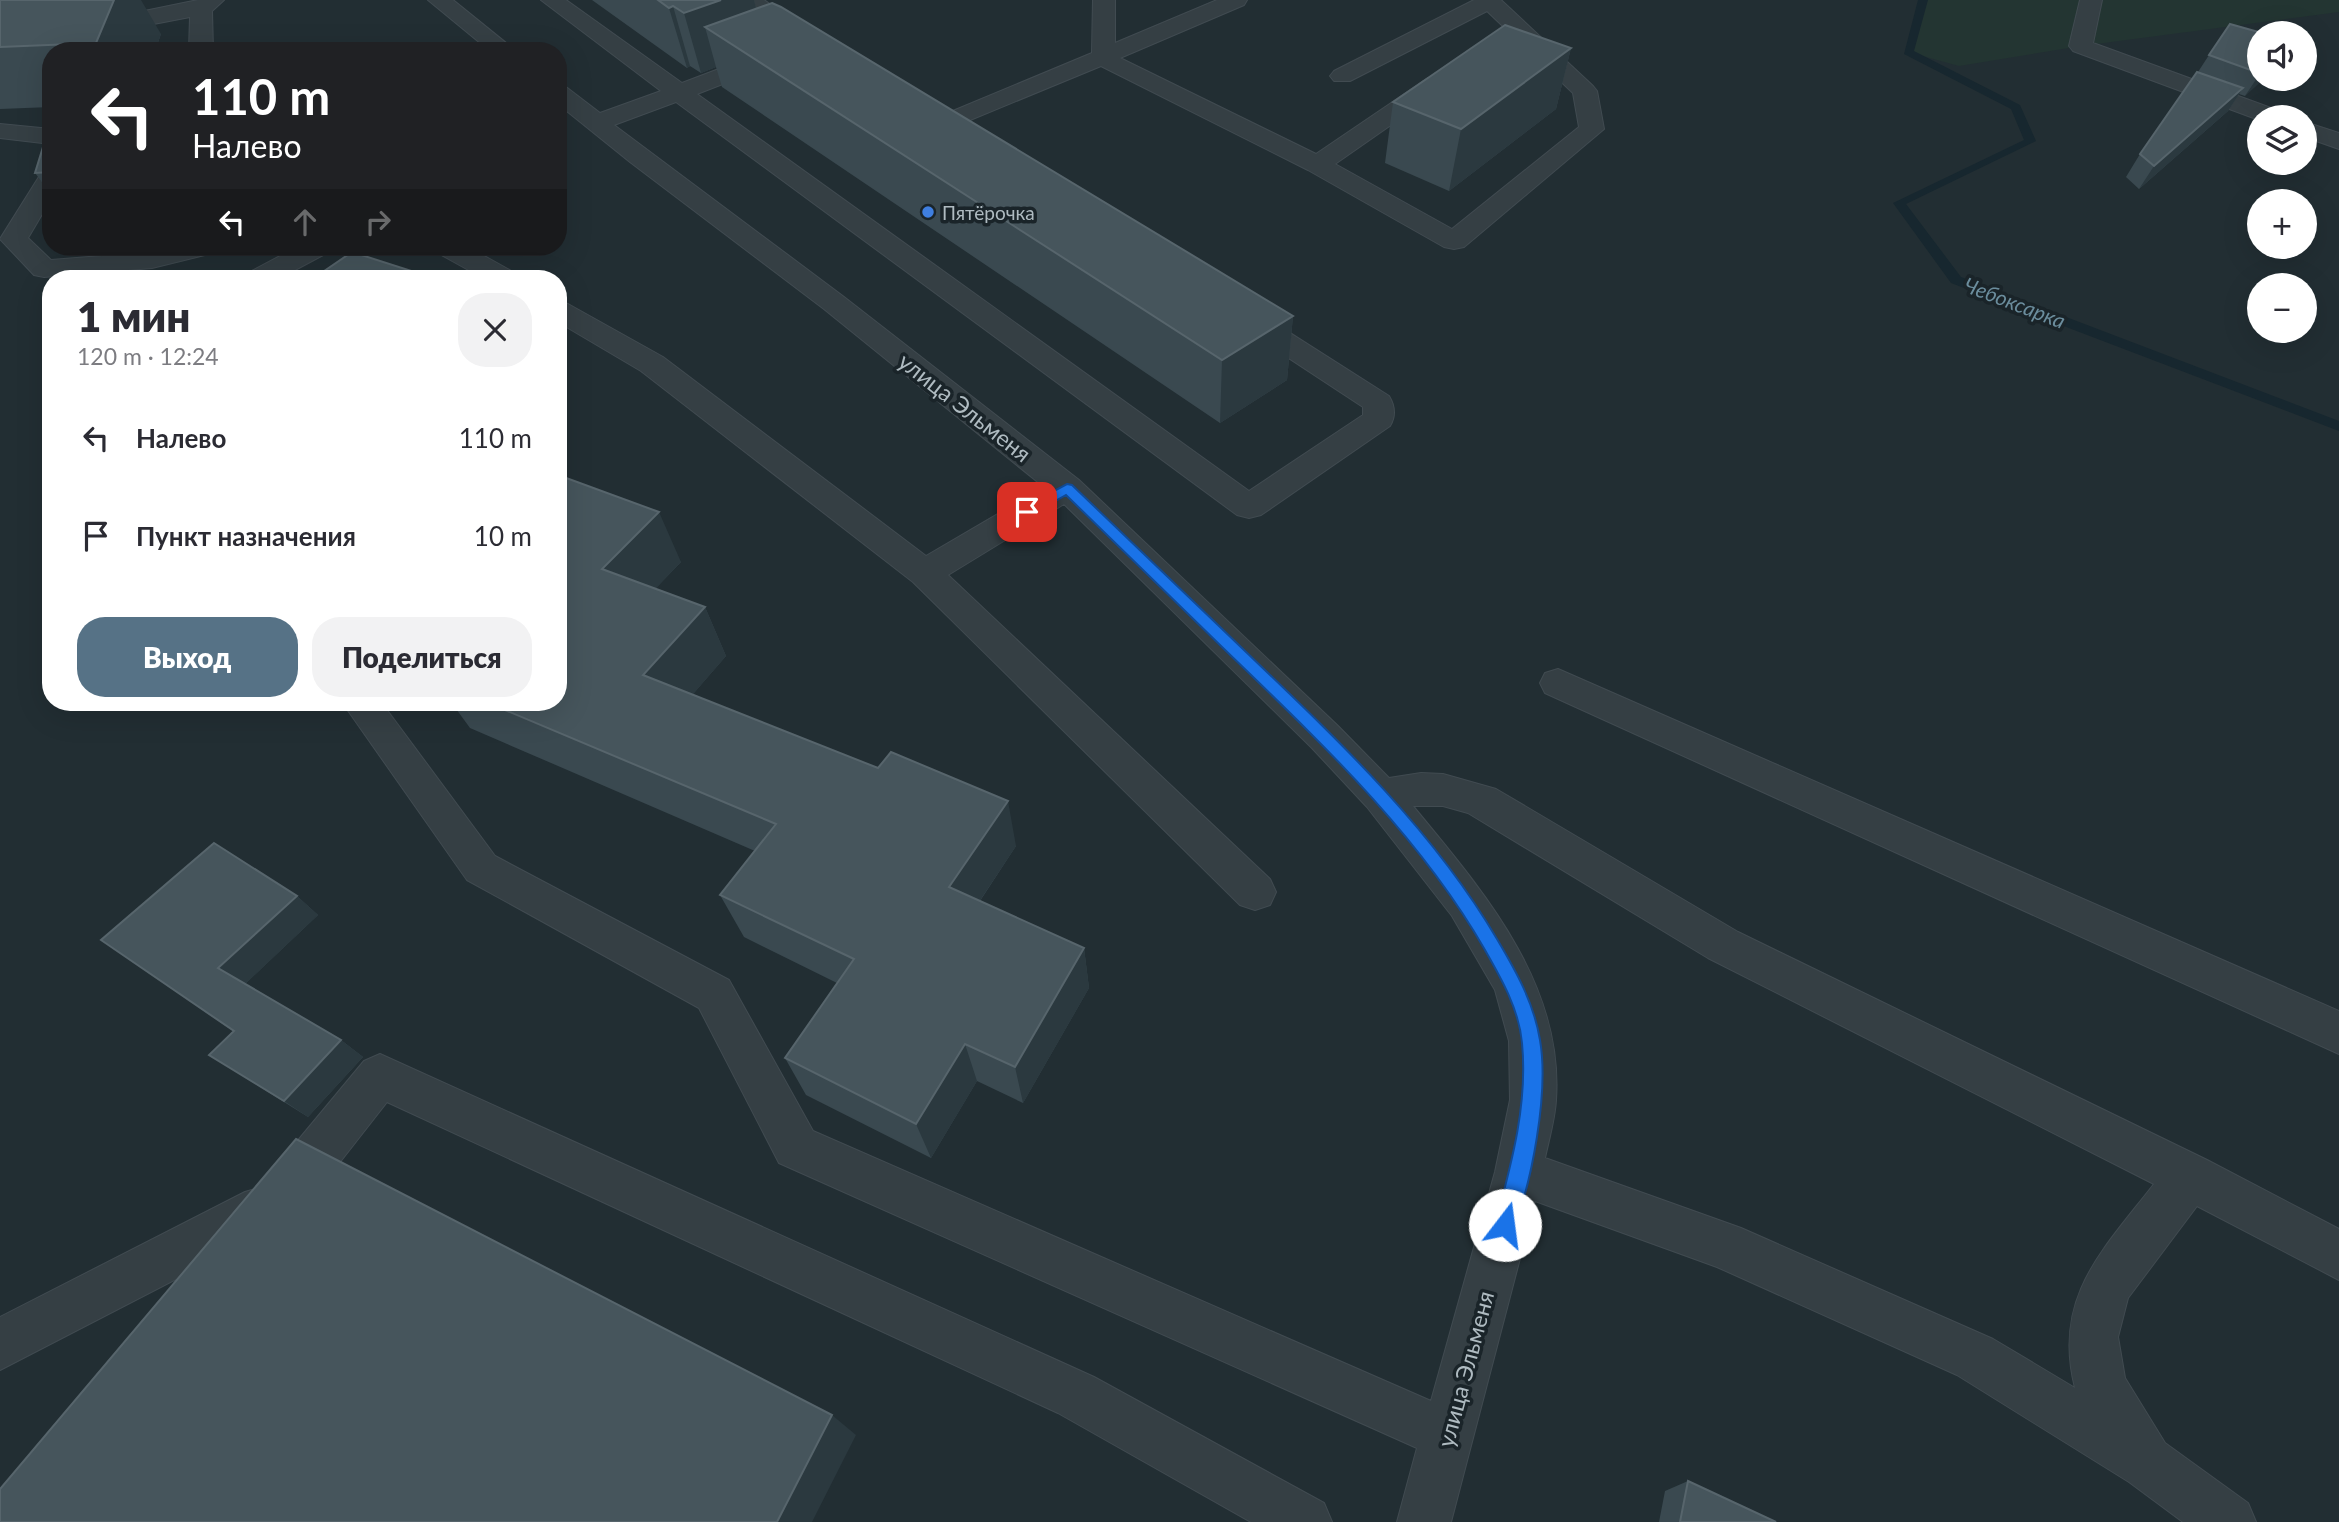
<!DOCTYPE html>
<html lang="ru">
<head>
<meta charset="utf-8">
<style>
	:root { --surface:#fff; --page:#f2f2f3; --text:#2b2b33; --muted:#7c7c81; --accent:#567286 }
	body { margin:0; font-family:Lato,sans-serif; background:var(--page); color:var(--text); height:100vh; display:flex; flex-direction:column; font-size:26px; white-space:nowrap }
	* { box-sizing:border-box; margin:0 }
	p { font-size:23px; color:var(--muted) }
	.icon { flex:none; width:38px; height:38px; fill:none; stroke:currentColor; stroke-width:2; stroke-linecap:round; stroke-linejoin:round }
	.map { position:relative; flex:1; overflow:hidden }
	.details { position:absolute; left:42px; top:270px; width:525px; height:441px; display:flex; flex-direction:column; background:var(--surface); border-radius:28px; box-shadow:0 7px 28px #0002 }
	.details>* { flex:none }
	.guide { position:absolute; left:42px; top:42px; width:525px; height:214px; border-radius:28px; box-shadow:0 7px 28px #0002; background:#202124; color:#fff; overflow:hidden }
	.fabs { position:absolute; left:2247px; top:21px; display:grid; gap:14px }
	.fabs a { display:grid; place-items:center; width:70px; height:70px; border-radius:50%; background:var(--surface); box-shadow:0 7px 28px #0002; font-size:35px }
	.pin { position:absolute; display:grid; place-items:center; width:60px; height:60px; color:#fff; margin:-30px; border-radius:14px; box-shadow:0 4px 10px #0006 }
	.me { position:absolute; width:77px; margin:-38px; rotate:15deg; stroke-linejoin:round; filter:drop-shadow(0 0 5px #0008) }
	.turn { display:flex; align-items:center; gap:24px; height:147px; padding:0 35px; font-size:32px }
	.turn .icon { width:91px; height:91px; stroke-width:2.5 }
	.turn b { display:block; font-size:49px; line-height:60px }
	.lanes { display:flex; align-items:center; height:66px; padding:0 35px; background:#0003; justify-content:center; gap:35px; direction:ltr }
	.lanes .off { opacity:.35 }
	.round { display:grid; place-items:center; flex:none; width:74px; height:74px; border-radius:28px; background:var(--page) }
	.overview { display:flex; align-items:center; justify-content:space-between; height:119px; padding:0 35px }
	h1 { font-size:42px; font-weight:800; line-height:52px }
	.action { display:flex; gap:14px; margin-top:auto; padding:14px 35px }
	.action a { flex:1; height:80px; border-radius:28px; background:var(--accent); color:#fff; font-size:28px; font-weight:800; line-height:80px; text-align:center }
	.action a+a { background:var(--page); color:var(--text) }
	ul { padding:0; list-style:none }
	li { display:flex; align-items:center; gap:21px; height:98px; padding:0 35px }
	li div { flex:1 }
	li b { display:block; font-size:26px }
	li em { font-style:normal }
	.map>svg:first-child { display:block }
	.green { fill:#233532 }
	.lines { fill:none; stroke-linecap:round; stroke-linejoin:round }
	.stream { fill:#17272f; fill-rule:evenodd }
	.minor-casing { stroke:#414b51; stroke-width:2 }
	.minor { fill:#353f44; fill-rule:evenodd }
	.wall { fill:#3a4950 }
	.shaded-wall { fill:#2b393f }
	.building { fill:#46555c; stroke:#57656c; stroke-width:2 }
	.route { fill:#1a73e8; stroke:#114b97; stroke-width:2 }
	.shop-dot { fill:#3f7fe0; stroke:#1a2429; stroke-width:2.5 }
	.labels { text-anchor:middle; dominant-baseline:central; stroke-width:7; stroke-linejoin:round; paint-order:stroke }
	.far-poi-label { font-size:19px; fill:#afbbc1; stroke:#1a2429; text-anchor:start }
	.far-water-label { font-size:21px; font-style:italic; fill:#6b8d9d; stroke:#1a2429 }
	.street-label { font-size:23px; fill:#afbbc1; stroke:#1a2429 }
</style>
</head>
<body>
<div class="map">
<svg width="2339" height="1522" viewBox="0 0 2339 1522">
	<rect width="100%" height="100%" fill="#222e33"/>
	<path class="green" d="M 1923,0 L 2339,0 L 2339,12 L 2081,46 L 1959,66 L 1908,52 Z"/>
	<g class="lines">
		<path class="stream" d="M 1918,0 L 1928,0 L 1914,51 L 2020,105 L 2036,141 L 1906,204 L 1961,277 L 2339,421 L 2339,431 L 1951,283 L 1893,203 L 2024,140 L 2011,109 L 1904,54 Z"/>
		<g class="minor-casing">
			<path id="minor" d="M 198,0 L 224,0 L 212,11 L 213,51 L 189,51 L 190,17 L 18,50 L 0,59 L 0,42 L 3,40 Z
				M 428,0 L 453,0 L 516,51 L 490,51 Z
				M 541,0 L 566,0 L 682,83 L 761,53 L 777,53 L 781,58 L 777,63 L 697,94 L 1249,491 L 1363,415 L 1363,407 L 1237,324 L 1233,318 L 1237,312 L 1247,309 L 1257,312 L 1389,396 C 1395,406 1396,416 1390,426 L 1261,515 L 1249,518 L 1237,515 L 676,102 L 614,125 L 844,297 L 1079,480 L 1338,726 L 1389,778 L 1421,773 L 1443,774 L 1496,789 L 1738,932 L 2207,1160 L 2339,1229 L 2339,1280 L 2197,1206 L 2128,1298 L 2118,1337 L 2125,1378 L 2165,1443 L 2248,1503 L 2256,1522 L 2183,1522 L 2129,1482 L 1957,1375 L 1717,1267 L 1535,1201 L 1451,1522 L 1397,1522 L 1417,1448 L 779,1163 L 699,1008 L 467,880 L 342,702 L 381,702 L 495,856 L 729,980 L 813,1131 L 1431,1401 L 1495,1172 L 1510,1100 L 1509,1041 L 1495,990 L 1452,916 L 1367,807 L 1312,748 L 1064,504 L 948,575 L 1270,879 L 1276,892 L 1270,905 L 1255,910 L 1240,905 L 913,582 L 641,371 L 558,322 L 558,301 L 568,304 L 663,357 L 926,556 L 1044,487 L 824,309 L 630,162 L 558,104 L 558,85 L 566,87 L 600,113 L 661,91 ZM 1413,806 L 1443,806 L 1468,813 L 1708,958 L 2154,1184 C 2103,1250 2052,1297 2075,1388 L 1993,1339 L 1741,1228 L 1545,1158 C 1549,1139 1555,1119 1556,1100 C 1564,983 1482,890 1413,806 Z
				M 738,0 L 764,0 L 816,37 L 813,42 L 797,42 Z
				M 1093,0 L 1115,0 L 1115,43 L 1217,0 L 1247,0 L 1244,5 L 1120,58 L 1316,154 L 1428,78 L 1444,78 L 1448,83 L 1444,88 L 1335,164 L 1452,229 L 1579,127 L 1573,93 L 1487,11 L 1350,81 L 1334,81 L 1330,76 L 1334,71 L 1474,0 L 1501,0 L 1593,86 L 1597,91 L 1604,129 L 1464,247 L 1454,249 L 1444,247 L 1308,170 L 1101,66 L 946,130 C 932,127 913,117 905,105 L 908,100 L 917,98 L 948,113 L 1092,53 Z
				M 2080,0 L 2102,0 L 2093,43 L 2282,112 L 2285,117 L 2259,117 L 2259,120 L 2073,51 L 2069,46 Z
				M 2305,122 L 2339,133 L 2339,149 L 2305,137 Z
				M 0,124 L 51,129 L 51,144 L 0,138 Z
				M 51,169 L 51,199 L 28,238 L 51,260 L 152,252 L 171,247 L 217,247 L 213,253 L 152,268 L 44,277 L 34,275 L 0,239 L 42,172 Z
				M 297,247 L 331,247 L 327,253 L 280,278 L 246,278 L 250,272 Z
				M 434,247 L 468,247 L 513,272 L 517,278 L 483,278 L 438,253 Z
				M 1558,669 L 2339,1011 L 2339,1054 L 1545,693 L 1540,683 L 1545,673 Z
				M 380,1054 L 1094,1377 L 1324,1503 L 1332,1522 L 1251,1522 L 1058,1413 L 387,1102 L 304,1208 L 284,1214 L 279,1226 L 0,1370 L 0,1317 L 245,1192 L 265,1186 L 270,1174 L 364,1061 Z"/>
		</g>
		<use href="#minor" class="minor"/>
	</g>
	<path class="wall" d="M 0,0 L 161,34 L 155,51 L 51,51 L 51,107 L 0,109 Z
		M 592,0 L 754,0 L 756,9 L 1293,316 L 1287,380 L 1220,423 L 722,87 L 716,67 L 701,73 L 690,66 L 687,68 Z
		M 2259,33 L 2259,79 L 2245,96 L 2239,94 L 2228,111 L 2139,189 L 2126,177 L 2140,154 L 2198,72 L 2209,55 Z
		M 1571,48 L 1556,109 L 1449,191 L 1385,163 L 1393,102 Z
		M 51,121 L 51,194 L 35,173 Z
		M 558,475 L 681,562 L 655,589 L 705,607 L 726,656 L 693,694 L 1016,846 L 980,901 L 1084,948 L 1089,988 L 1023,1103 L 977,1081 L 931,1158 L 806,1095 L 785,1058 L 837,983 L 744,937 L 720,895 L 755,851 L 470,728 L 451,702 L 558,702 Z
		M 297,896 L 318,915 L 245,984 L 341,1040 L 363,1057 L 308,1117 L 209,1055 L 233,1031 L 101,940 Z
		M 1688,1481 L 1776,1522 L 1659,1522 L 1665,1491 Z"/>
	<path class="shaded-wall" d="M 114,0 L 141,0 L 161,34 L 155,51 L 100,51 L 96,43 Z
		M 721,0 L 754,0 L 766,49 L 705,27 L 716,67 L 701,73 L 684,13 Z
		M 673,6 L 690,66 L 687,68 L 669,8 Z
		M 1571,48 L 1556,109 L 1449,191 L 1461,129 Z
		M 2259,75 L 2259,79 L 2264,79 L 2245,96 Z
		M 2243,88 L 2228,111 L 2139,189 L 2154,166 Z
		M 1293,316 L 1287,380 L 1220,423 L 1222,360 Z
		M 659,512 L 681,562 L 627,618 L 602,569 Z
		M 705,607 L 726,656 L 668,723 L 643,675 Z
		M 1008,801 L 1016,846 L 961,929 L 949,887 Z
		M 297,896 L 318,915 L 242,987 L 218,968 Z
		M 1084,948 L 1089,988 L 1023,1103 L 1015,1067 Z
		M 341,1040 L 363,1057 L 308,1117 L 284,1101 Z
		M 965,1044 L 977,1081 L 931,1158 L 916,1124 Z
		M 832,1415 L 856,1435 L 812,1522 L 777,1522 Z"/>
	<path class="building" d="M 0,0 L 114,0 L 96,43 L 0,47 Z
		M 658,0 L 721,0 L 684,13 L 673,6 L 669,8 Z
		M 772,3 L 781,7 L 1293,316 L 1222,360 L 705,27 Z
		M 2230,24 L 2262,33 L 2259,33 L 2259,73 L 2209,55 Z
		M 1505,25 L 1571,48 L 1461,129 L 1393,102 Z
		M 2197,72 L 2243,88 L 2154,166 L 2140,154 Z
		M 51,121 L 51,172 L 35,173 Z
		M 352,252 L 424,275 L 419,278 L 314,278 Z
		M 282,275 L 293,278 L 277,278 Z
		M 558,475 L 659,512 L 602,569 L 705,607 L 643,675 L 878,768 L 891,752 L 1008,801 L 949,887 L 1084,948 L 1015,1067 L 965,1044 L 916,1124 L 785,1058 L 854,959 L 720,895 L 776,824 L 486,702 L 558,702 Z
		M 214,843 L 297,896 L 218,968 L 341,1040 L 284,1101 L 209,1055 L 234,1031 L 101,940 Z
		M 296,1139 L 832,1415 L 777,1522 L 0,1522 L 0,1489 Z
		M 1688,1481 L 1776,1522 L 1680,1522 Z"/>
	<path class="route" d="M 1067,484 L 1072,485 C 1129,540 1187,595 1244,650 C 1336,738 1432,828 1497,939 C 1516,971 1534,1003 1540,1040 C 1549,1092 1532,1184 1512,1232 L 1505,1235 L 1498,1232 L 1495,1225 C 1511,1165 1528,1105 1522,1043 C 1519,1009 1501,978 1485,950 C 1418,833 1318,740 1222,647 C 1170,596 1118,546 1066,495 L 1031,515 L 1022,515 L 1022,508 Z"/>
	<circle class="shop-dot" cx="928" cy="212" r="7"/>
	<g class="labels">
		<g class="far-poi-label">
			<text x="942" y="212">Пятёрочка</text>
		</g>
		<g class="far-water-label">
			<text transform="translate(2015 302) rotate(21)">Чебоксарка</text>
		</g>
		<g class="street-label">
			<text transform="translate(965 407) rotate(38)">улица Эльменя</text>
			<text transform="translate(1465 1369) rotate(-75)">улица Эльменя</text>
		</g>
	</g>
</svg>
<div class="fabs">
<a><svg class="icon" aria-label="sound" viewBox="0 0 24 24"><path d="M4 9h4l5-4v14l-5-4H4zM17 9q2 3 0 6"/></svg></a>
<a><svg class="icon" aria-label="layers" viewBox="0 0 24 24"><path d="M12 4l9 5-9 5-9-5zM3 14l9 5 9-5"/></svg></a>
<a>+</a>
<a>−</a>
</div>
<div class="pin" style="left:1027px;top:512px;background:#d93025"><svg class="icon" aria-label="arrive" viewBox="0 0 24 24"><path d="M6 21V4h12l-3 4 3 4H6"/></svg></div>
<svg class="me" style="left:1505px;top:1225px" viewBox="-20 -20 40 40"><circle r="19" fill="#fff"/><path d="M0-13L10 11 0 6-10 11z" fill="#1a73e8"/></svg>
<div class="guide">
<div class="turn"><svg class="icon" aria-label="left" viewBox="0 0 24 24"><path d="M17 20v-9H6M10 6l-5 5 5 5"/></svg><div><b>110 m</b>Налево</div></div>
<div class="lanes"><svg class="icon" aria-label="left" viewBox="0 0 24 24"><path d="M17 20v-9H6M10 6l-5 5 5 5"/></svg><svg class="icon off" aria-label="ahead" viewBox="0 0 24 24"><path d="M12 20V5M6 11l6-6 6 6"/></svg><svg class="icon off" aria-label="right" viewBox="0 0 24 24"><path d="M7 20v-9h11M14 6l5 5-5 5"/></svg></div>
</div>
<section class="details">
<div class="overview"><div><h1>1 мин</h1><p>120 m · 12:24</p></div><a class="round"><svg class="icon" aria-label="close" viewBox="0 0 24 24"><path d="M6 6l12 12M18 6L6 18"/></svg></a></div>
<ul>
<li><svg class="icon" aria-label="left" viewBox="0 0 24 24"><path d="M17 20v-9H6M10 6l-5 5 5 5"/></svg><div><b>Налево</b></div><em>110 m</em></li>
<li><svg class="icon" aria-label="arrive" viewBox="0 0 24 24"><path d="M6 21V4h12l-3 4 3 4H6"/></svg><div><b>Пункт назначения</b></div><em>10 m</em></li>
</ul>
<div class="action"><a>Выход</a><a>Поделиться</a></div>
</section>
</div>
</body>
</html>
